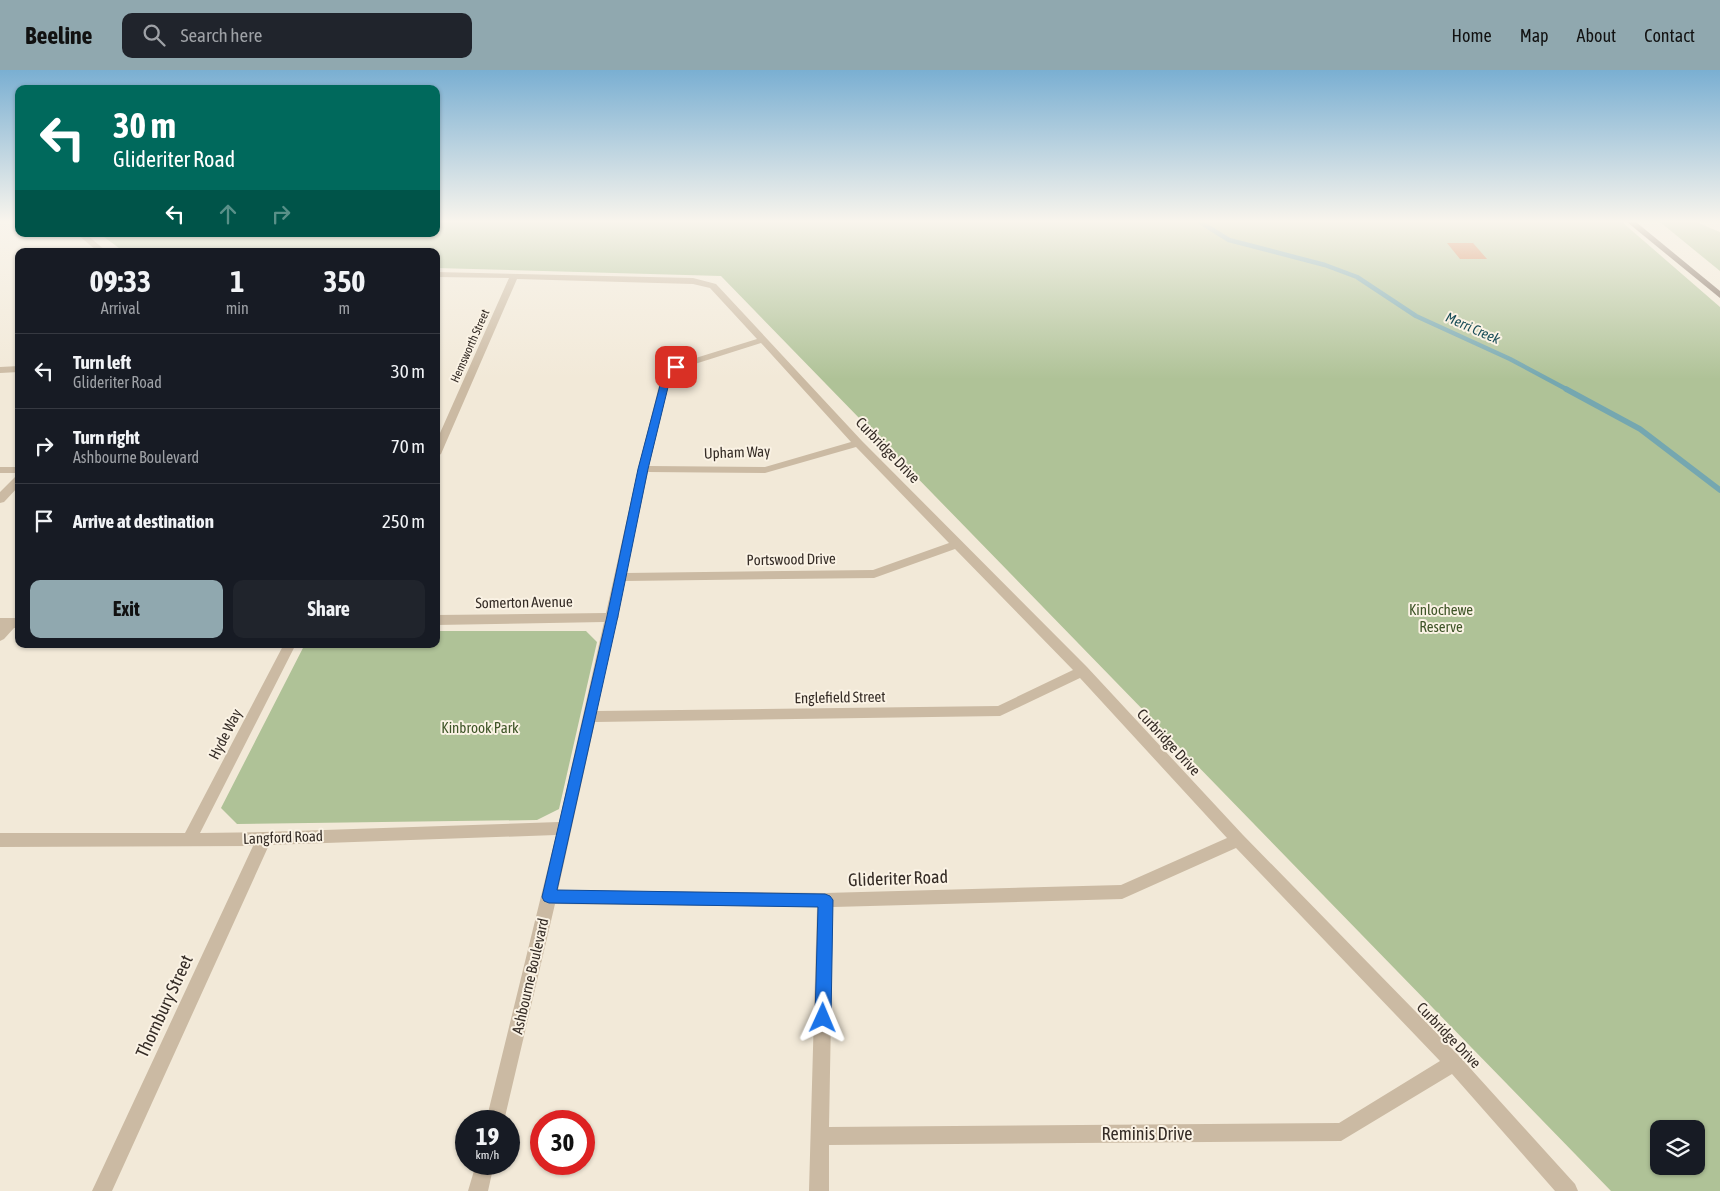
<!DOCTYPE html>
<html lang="en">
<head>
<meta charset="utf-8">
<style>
	:root { --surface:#171b24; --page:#20242c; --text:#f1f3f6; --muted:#9ea1a6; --line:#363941; --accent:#90a8af }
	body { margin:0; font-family:"Asap Condensed",sans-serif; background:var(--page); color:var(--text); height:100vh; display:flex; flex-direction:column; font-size:19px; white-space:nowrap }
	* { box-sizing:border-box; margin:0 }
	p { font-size:16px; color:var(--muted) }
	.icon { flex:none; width:28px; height:28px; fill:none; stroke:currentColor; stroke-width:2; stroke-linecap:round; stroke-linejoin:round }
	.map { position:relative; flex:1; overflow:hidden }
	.details { position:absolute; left:15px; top:178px; width:425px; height:400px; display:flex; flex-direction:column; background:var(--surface); border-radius:10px; box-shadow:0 1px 4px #0004 }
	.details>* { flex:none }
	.guide { position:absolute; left:15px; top:15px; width:425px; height:152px; border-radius:10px; box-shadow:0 1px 4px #0004; background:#00695c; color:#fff; overflow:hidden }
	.fabs { position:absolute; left:1650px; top:1050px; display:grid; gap:10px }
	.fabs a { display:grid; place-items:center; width:55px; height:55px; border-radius:10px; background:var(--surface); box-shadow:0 1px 4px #0004; font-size:25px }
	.speed { position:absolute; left:455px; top:1040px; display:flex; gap:10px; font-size:25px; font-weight:700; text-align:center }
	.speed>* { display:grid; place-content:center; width:65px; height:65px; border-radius:50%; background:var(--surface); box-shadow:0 1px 4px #0004; line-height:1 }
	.speed small { font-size:12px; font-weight:400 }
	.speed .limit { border:8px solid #d22; background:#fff; color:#111 }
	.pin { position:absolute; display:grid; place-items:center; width:42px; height:42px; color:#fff; margin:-21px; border-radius:10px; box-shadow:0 2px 8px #0006 }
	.me { position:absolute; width:55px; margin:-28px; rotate:1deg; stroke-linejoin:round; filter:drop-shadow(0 0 4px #0008) }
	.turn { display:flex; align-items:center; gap:18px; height:105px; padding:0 15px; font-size:22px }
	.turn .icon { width:65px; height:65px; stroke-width:2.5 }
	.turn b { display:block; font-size:35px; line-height:42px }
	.lanes { display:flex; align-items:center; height:48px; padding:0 15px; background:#0003; justify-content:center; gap:25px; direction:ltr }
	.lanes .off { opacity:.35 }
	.eta { display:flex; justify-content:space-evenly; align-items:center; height:85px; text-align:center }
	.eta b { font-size:30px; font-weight:700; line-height:35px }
	.action { display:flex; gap:10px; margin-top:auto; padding:10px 15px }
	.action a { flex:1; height:58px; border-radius:10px; background:var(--accent); color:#111; font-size:20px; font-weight:700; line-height:58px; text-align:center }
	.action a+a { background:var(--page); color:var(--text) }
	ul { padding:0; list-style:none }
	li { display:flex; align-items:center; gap:15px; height:75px; padding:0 15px; border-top:1px solid var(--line) }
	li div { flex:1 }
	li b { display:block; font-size:19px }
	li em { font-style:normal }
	header { display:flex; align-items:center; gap:30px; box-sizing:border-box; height:70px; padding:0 25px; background:var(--accent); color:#111 }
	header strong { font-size:24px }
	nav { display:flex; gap:28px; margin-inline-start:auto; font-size:18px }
	.search { width:350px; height:45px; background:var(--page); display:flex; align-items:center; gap:12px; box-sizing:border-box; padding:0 18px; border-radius:10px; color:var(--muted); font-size:19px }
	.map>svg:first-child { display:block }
	.green { fill:#afc297; fill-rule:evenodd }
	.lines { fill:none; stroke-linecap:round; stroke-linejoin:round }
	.stream-far1 { stroke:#75a7b0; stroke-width:4.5 }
	.stream { stroke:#75a7b0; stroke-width:5.5 }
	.building { fill:#cc6f3c }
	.minor { fill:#cbbaa3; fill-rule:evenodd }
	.major { fill:#786556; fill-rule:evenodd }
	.route { fill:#1a73e8; stroke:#114b97 }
	.labels { text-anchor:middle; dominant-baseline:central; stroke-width:4; stroke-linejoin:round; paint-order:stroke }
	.far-street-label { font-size:12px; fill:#352c26; stroke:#faf2e4 }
	.far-water-label { font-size:14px; font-style:italic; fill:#194d58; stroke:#faf2e4 }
	.street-label { font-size:15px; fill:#352c26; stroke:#faf2e4 }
	.park-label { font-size:15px; fill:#3f5528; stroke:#faf2e4 }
	.near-street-label { font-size:18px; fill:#352c26; stroke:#faf2e4 }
</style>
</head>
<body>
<header>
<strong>Beeline</strong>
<div class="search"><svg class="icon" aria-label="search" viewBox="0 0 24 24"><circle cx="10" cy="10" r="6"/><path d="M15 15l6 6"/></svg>Search here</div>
<nav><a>Home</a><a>Map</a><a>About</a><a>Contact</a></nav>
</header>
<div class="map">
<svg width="1720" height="1121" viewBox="0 0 1720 1121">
	<rect width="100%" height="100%" fill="#f2e9d8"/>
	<path class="green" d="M 436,152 L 1622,152 L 1720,237 L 1720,1121 L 1611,1121 L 721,206 L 436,198 L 436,181 L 123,181 L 100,164 L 436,164 ZM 1659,1059 L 1696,1059 L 1696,1096 L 1659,1096 Z
		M 1660,152 L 1696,152 L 1720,162 L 1720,201 Z
		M 436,561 L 586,561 L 597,572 L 559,739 L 537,750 L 237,754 L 221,738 L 305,574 L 436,574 Z"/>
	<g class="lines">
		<path class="stream-far1" d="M 1200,152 L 1229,170 L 1325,195 L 1357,207 L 1416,246 L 1510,289 L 1568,320"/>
		<path class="stream" d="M 1566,319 L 1640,359 L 1720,420"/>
	</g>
	<path class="building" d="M 1447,173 L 1473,173 L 1487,189 L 1460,189 Z"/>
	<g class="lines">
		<path class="minor" d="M 77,164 L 86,164 L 106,181 L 97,181 Z
			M 436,202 L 693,208 L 716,214 L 862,371 L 1087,597 L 1243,765 L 1460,987 L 1575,1114 L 1578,1121 L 1555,1121 L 1452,1004 L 1341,1071 L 829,1075 L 829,1121 L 809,1121 L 817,837 L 555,834 L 504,1051 L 486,1051 L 556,765 L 269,775 L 112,1121 L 92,1121 L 253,776 L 0,777 L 0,763 L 185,763 L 284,574 L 296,574 L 200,763 L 264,762 L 559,752 L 604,552 L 436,555 L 436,545 L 606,543 L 638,399 L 662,304 L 673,295 L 757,269 L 710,218 L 693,214 L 517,209 L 441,384 L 436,387 L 436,372 L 509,208 L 436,207 ZM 761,273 L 851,372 L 765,397 L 649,396 L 671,305 L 679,299 ZM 856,377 L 949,473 L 873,500 L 626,503 L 648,402 L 765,403 ZM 955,479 L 1073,600 L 998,636 L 597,641 L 616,551 L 619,547 L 618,544 L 625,511 L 874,508 ZM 1080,608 L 1227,768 L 1121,815 L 825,823 L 558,820 L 595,652 L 1000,646 ZM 1236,778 L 1440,991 L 1339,1053 L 829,1057 L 833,837 L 1122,829 Z
			M 19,296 L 19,302 L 0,303 L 0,297 Z
			M 0,397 L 19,397 L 19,403 L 0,403 Z
			M 19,406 L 19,416 L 4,432 L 0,433 L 0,422 L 15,407 Z
			M 0,548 L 19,548 L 19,558 L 14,558 L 4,569 L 0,571 Z
			M 476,1094 L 494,1094 L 488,1121 L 468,1121 Z"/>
		<path class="major" d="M 1627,152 L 1636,152 L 1720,221 L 1720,228 Z"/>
	</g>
	<linearGradient id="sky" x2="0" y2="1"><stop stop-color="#7aafd2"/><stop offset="0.49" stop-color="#f9f5ed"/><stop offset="1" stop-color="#f9f5ed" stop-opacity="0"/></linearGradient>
	<rect width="1720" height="309" fill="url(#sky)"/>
	<path class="route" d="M 672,295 L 680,297 L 671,305 L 648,399 L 618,546 L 557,820 L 825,824 L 830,826 L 833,830 L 831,948 L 828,954 L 823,956 L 817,954 L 815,948 L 818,837 L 549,833 L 544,831 L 542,827 L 607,546 L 638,399 L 663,304 Z"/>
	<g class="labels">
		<g class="far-street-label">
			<text transform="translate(470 276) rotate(-66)">Hemsworth Street</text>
		</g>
		<g class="far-water-label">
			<text transform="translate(1473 258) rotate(24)">Merri Creek</text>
		</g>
		<g class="street-label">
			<text transform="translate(888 380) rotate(46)">Curbridge Drive</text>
			<text transform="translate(737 382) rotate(-2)">Upham Way</text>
			<text transform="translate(791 489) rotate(-1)">Portswood Drive</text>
			<text transform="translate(524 532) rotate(-1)">Somerton Avenue</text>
			<text transform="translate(840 627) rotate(-1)">Englefield Street</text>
			<text transform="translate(225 664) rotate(-63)">Hyde Way</text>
			<text transform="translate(1169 672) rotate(47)">Curbridge Drive</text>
			<text transform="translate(283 767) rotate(-2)">Langford Road</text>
			<text transform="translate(530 906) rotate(-77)">Ashbourne Boulevard</text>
			<text transform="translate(1449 965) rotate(46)">Curbridge Drive</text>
		</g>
		<g class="park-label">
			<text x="1441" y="539">Kinlochewe<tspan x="1441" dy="17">Reserve</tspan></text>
			<text x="480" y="657">Kinbrook Park</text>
		</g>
		<g class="near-street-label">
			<text transform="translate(898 808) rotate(-2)">Glideriter Road</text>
			<text transform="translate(164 936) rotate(-65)">Thornbury Street</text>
			<text x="1147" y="1063">Reminis Drive</text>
		</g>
	</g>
</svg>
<div class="fabs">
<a><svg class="icon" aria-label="layers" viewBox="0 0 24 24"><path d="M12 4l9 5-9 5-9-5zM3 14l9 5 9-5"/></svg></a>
</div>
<div class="speed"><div>19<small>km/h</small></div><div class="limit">30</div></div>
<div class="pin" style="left:676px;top:297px;background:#d93025"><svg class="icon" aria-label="arrive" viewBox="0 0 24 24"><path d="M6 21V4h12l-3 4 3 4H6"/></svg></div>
<svg class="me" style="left:823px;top:948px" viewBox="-20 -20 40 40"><path d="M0-17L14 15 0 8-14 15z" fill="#1a73e8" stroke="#fff" stroke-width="4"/></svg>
<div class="guide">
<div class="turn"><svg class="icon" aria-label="left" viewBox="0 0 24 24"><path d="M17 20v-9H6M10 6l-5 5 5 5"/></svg><div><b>30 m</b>Glideriter Road</div></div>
<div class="lanes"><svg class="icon" aria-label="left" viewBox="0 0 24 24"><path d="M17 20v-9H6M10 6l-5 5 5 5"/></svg><svg class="icon off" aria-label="ahead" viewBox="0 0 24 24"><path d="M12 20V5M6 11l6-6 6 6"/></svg><svg class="icon off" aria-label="right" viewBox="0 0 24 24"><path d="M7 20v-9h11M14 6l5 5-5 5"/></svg></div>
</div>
<section class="details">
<div class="eta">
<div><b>09:33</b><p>Arrival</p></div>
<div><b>1</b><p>min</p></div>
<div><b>350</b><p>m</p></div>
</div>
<ul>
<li><svg class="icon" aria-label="left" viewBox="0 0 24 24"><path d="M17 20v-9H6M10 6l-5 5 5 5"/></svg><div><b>Turn left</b><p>Glideriter Road</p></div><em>30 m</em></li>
<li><svg class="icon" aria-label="right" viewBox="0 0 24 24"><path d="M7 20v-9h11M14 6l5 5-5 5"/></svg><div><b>Turn right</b><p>Ashbourne Boulevard</p></div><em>70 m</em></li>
<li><svg class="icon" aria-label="arrive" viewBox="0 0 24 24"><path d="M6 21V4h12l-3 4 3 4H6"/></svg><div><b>Arrive at destination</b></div><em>250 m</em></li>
</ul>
<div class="action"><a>Exit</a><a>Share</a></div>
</section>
</div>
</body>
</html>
